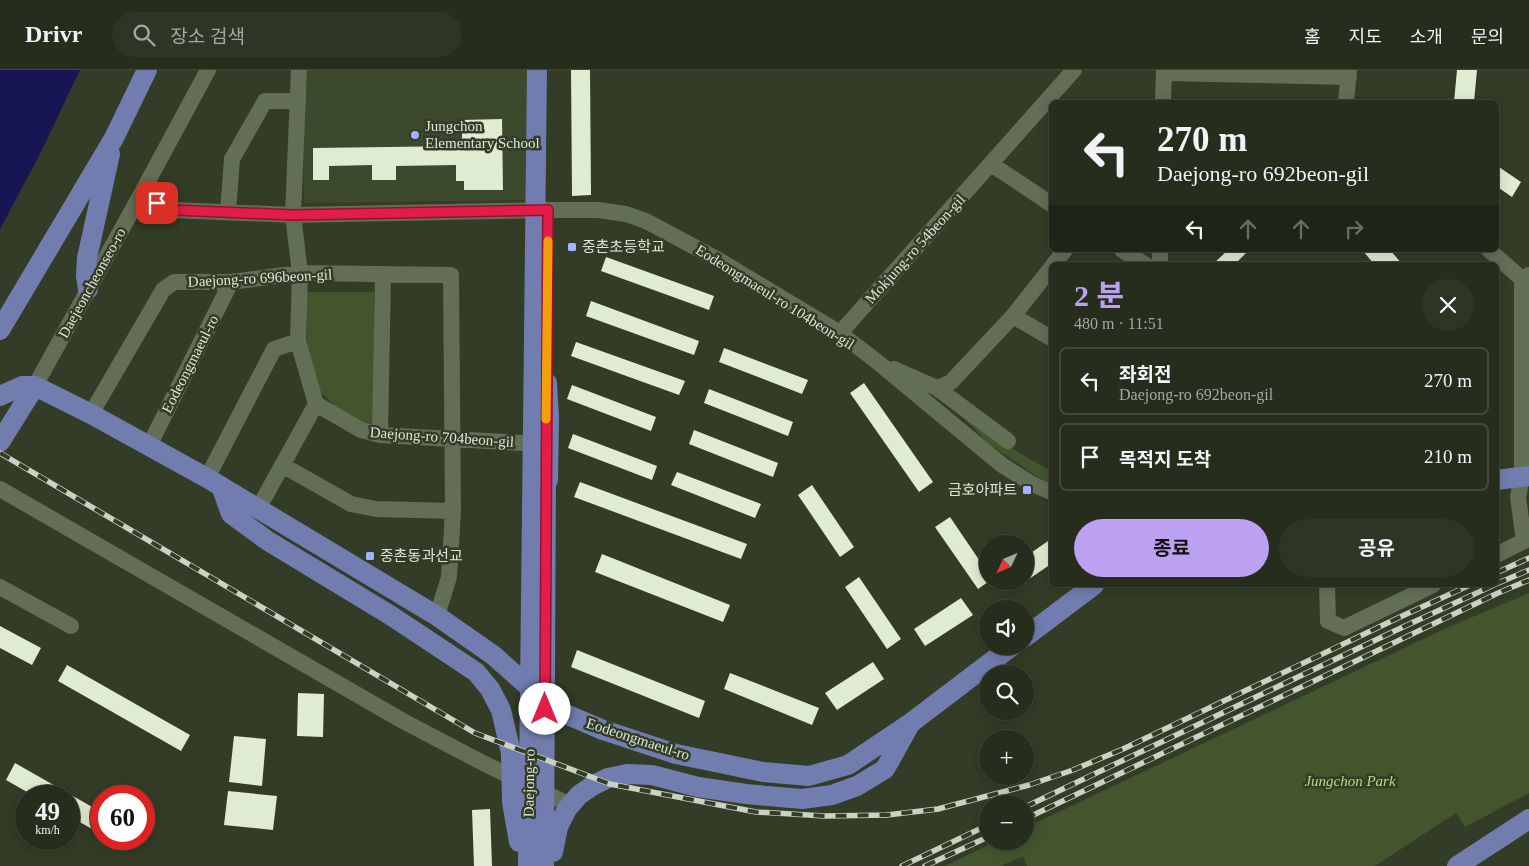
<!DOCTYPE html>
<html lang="ko">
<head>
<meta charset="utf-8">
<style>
	:root { --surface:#262d1c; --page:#2e3525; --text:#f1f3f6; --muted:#a4a8a3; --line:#42493b; --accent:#bca0f2 }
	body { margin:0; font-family:"Times New Roman","Noto Sans KR",serif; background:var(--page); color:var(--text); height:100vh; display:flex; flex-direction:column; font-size:19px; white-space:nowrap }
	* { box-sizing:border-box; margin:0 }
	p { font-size:16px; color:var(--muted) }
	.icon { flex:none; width:28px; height:28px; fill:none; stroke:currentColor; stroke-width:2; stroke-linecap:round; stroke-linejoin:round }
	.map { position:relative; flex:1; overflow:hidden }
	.drawer { position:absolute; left:1049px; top:192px; width:450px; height:325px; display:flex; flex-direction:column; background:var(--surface); border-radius:8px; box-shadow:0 2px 12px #0003,0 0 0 1px var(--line) }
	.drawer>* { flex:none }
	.top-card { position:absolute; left:1049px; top:30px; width:450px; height:152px; border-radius:8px; box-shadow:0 2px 12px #0003,0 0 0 1px var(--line); background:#262d1c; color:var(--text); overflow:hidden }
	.needle { width:32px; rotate:226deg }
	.fabs { position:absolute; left:979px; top:465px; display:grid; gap:10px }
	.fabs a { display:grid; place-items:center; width:55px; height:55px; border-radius:50%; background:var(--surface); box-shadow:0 2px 12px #0003,0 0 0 1px var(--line); font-size:25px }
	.speed { position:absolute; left:15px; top:715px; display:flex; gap:10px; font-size:25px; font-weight:700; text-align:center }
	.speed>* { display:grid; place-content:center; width:65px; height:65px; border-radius:50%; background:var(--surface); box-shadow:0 2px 12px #0003,0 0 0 1px var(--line); line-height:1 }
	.speed small { font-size:12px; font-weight:400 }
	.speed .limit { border:8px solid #d22; background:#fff; color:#111 }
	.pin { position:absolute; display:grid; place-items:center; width:42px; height:42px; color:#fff; margin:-21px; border-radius:10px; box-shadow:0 2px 8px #0006 }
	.me { position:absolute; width:55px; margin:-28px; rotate:0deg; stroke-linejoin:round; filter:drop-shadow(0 0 4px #0008) }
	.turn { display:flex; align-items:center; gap:18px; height:105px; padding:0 25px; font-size:22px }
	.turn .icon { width:65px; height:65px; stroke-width:2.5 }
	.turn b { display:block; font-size:35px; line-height:42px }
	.lanes { display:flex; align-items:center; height:48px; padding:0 25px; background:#0003; justify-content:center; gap:25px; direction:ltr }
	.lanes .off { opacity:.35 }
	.round { display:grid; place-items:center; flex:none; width:52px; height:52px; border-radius:26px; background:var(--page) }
	.summary { display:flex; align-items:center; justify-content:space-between; height:85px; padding:0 25px }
	h1 { font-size:30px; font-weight:700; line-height:38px; color:var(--accent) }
	.cta { display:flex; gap:10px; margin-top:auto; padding:10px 25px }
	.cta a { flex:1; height:58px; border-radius:30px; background:var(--accent); color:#111; font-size:20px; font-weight:700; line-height:58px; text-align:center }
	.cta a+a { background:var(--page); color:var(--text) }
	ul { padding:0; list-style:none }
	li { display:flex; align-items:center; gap:15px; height:68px; margin:0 10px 8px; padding:0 15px; border:2px solid var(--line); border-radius:8px }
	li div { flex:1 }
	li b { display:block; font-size:19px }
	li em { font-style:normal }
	header { display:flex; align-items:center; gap:30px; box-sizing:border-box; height:70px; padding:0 25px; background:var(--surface); border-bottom:1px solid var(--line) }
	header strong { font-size:24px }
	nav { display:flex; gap:28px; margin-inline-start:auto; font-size:18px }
	.search { width:350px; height:45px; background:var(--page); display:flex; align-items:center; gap:12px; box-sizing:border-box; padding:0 18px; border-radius:28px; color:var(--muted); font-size:19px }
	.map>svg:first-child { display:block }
	.built { fill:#3c492d }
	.green { fill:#43552d }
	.water { fill:#171553 }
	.building { fill:#dfecd1 }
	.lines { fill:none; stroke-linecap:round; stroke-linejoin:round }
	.minor { stroke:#636e56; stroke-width:16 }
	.major { stroke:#717dae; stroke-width:20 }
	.rail-casing { stroke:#cbd2c4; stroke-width:5.5 }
	.rail { stroke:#323c26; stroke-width:4; stroke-dasharray:11; stroke-linecap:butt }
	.route-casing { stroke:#92132f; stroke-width:12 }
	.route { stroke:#e11d48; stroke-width:9 }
	.slow { stroke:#f59e0b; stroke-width:9 }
	.poi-dot { fill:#a5b1fc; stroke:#323c26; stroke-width:2 }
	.labels { text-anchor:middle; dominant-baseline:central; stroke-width:5; stroke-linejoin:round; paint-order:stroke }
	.poi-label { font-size:15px; fill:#dee5d8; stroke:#323c26; text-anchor:start }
	.street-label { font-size:15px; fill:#dee5d8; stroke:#323c26 }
	.park-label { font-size:15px; font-style:italic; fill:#b1de78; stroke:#323c26 }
</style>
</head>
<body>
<header>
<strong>Drivr</strong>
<div class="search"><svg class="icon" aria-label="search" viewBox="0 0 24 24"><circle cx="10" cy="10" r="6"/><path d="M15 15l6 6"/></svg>장소 검색</div>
<nav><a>홈</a><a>지도</a><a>소개</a><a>문의</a></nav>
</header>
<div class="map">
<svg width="1529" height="796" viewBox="0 0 1529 796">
	<rect width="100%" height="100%" fill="#323c26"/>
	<path class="built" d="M 302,0 L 527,0 L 529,130 L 304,133 Z"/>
	<path class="green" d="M 306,222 L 374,222 L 375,360 L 342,342 L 316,318 L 307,281 Z
		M 960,344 L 982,356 L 1019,383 L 1051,401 L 1051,413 L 1039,408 L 989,374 Z
		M 1529,523 L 1529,723 L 1465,757 L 1456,743 L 1375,796 L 1027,796 L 1023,786 L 1001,796 L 945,796 L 997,771 L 1025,771 L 1025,758 L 1444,559 Z"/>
	<path class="water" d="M 0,0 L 80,0 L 38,88 L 0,159 Z"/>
	<path class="building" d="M 571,0 L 590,0 L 591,125 L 572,126 Z
		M 1457,0 L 1477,0 L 1474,32 L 1454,32 Z
		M 502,49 L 503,120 L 464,120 L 464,111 L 456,111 L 456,95 L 396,96 L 396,110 L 372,110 L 372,95 L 329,96 L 329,110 L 313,110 L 313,78 L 462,76 L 462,50 Z
		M 1496,95 L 1521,112 L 1512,127 L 1496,116 Z
		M 1228,180 L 1249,180 L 1234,195 L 1212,195 Z
		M 1362,180 L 1390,180 L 1403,195 L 1375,195 Z
		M 606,187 L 714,226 L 709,240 L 601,201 Z
		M 591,231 L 699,271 L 694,285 L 586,246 Z
		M 576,272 L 685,311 L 679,325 L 571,286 Z
		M 724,278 L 808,310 L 802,324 L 719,292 Z
		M 864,313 L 933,412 L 919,422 L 850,323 Z
		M 572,315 L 656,347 L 651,361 L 567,329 Z
		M 709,319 L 793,352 L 788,366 L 704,333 Z
		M 694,360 L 778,393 L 773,407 L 689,374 Z
		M 573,364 L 657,396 L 652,410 L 568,378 Z
		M 677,402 L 761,434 L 755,448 L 671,415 Z
		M 580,412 L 747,474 L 741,489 L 574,427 Z
		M 812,415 L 854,477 L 840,487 L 798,425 Z
		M 950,447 L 988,503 L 988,512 L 978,519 L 935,457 Z
		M 1051,469 L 1051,494 L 1016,518 L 1011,511 L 1025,511 L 1025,487 Z
		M 602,484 L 730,535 L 723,552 L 595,502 Z
		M 859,507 L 901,569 L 887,579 L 845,517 Z
		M 961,528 L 973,545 L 925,576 L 914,559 Z
		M 0,556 L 41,578 L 32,595 L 0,578 Z
		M 577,580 L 705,631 L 699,648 L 571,597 Z
		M 873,592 L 884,609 L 837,640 L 825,623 Z
		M 67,595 L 190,665 L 181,681 L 58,611 Z
		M 730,603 L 819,638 L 812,655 L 724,619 Z
		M 298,623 L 324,624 L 323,667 L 297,666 Z
		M 234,666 L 266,669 L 262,716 L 229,712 Z
		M 15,693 L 101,742 L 101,764 L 69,746 L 69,726 L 34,726 L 6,710 Z
		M 228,721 L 277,726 L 273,760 L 224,755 Z
		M 490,739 L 492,796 L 474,796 L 472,740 Z
		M 109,769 L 135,769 L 129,780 Z"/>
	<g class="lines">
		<path class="minor" d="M 299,0 L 293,145 L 300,203 L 298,271 L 316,334 L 361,360 L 380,365 L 523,373
			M 1164,3 L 1349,7
			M 1163,32 L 1164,0
			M 1346,32 L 1349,0
			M 991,94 L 1051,134
			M 140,126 L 174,140 L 293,145 L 548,140 L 598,140 L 626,144 L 646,151 L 717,189 L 840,263 L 880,294 L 1002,395 L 1032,414 L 1051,422
			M 228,141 L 232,89 L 265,31 L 298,31
			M 1122,180 L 1146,195
			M 1489,180 L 1522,209 L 1529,205
			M 1053,195 L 1065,180
			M 1160,195 L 1160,180
			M 1013,246 L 1051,268
			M 840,263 L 1074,0
			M 894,299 L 937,318 L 951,312 L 1013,246 L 1051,198
			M 35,316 L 140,126 L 208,0
			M 937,318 L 1008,371
			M 91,344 L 163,220 L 174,212 L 231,212 L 300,203 L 451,205 L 453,441 L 449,507 L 437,546
			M 380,365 L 383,205
			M 149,376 L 231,212
			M 282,395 L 351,434 L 376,439 L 453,441
			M 207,408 L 274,279 L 298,271
			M 0,419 L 403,651 L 485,694 L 562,731
			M 258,439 L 316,334
			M 1496,485 L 1524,471 L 1518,427 L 1522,407 L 1522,209
			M 1327,515 L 1328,551 L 1344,558 L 1433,515
			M 0,517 L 71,556"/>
		<path class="major" d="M 88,219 L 86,206 L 87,188 L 110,84
			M 0,260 L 114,68 L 147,0
			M 547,313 L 549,347 L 548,410
			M 0,326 L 22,316 L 35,316 L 91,344 L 207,408 L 437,546 L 493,585 L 554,639 L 603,660 L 676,684 L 763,702 L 809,706 L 848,695 L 912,652 L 1012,576
			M 0,372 L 35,316
			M 1496,410 L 1529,406
			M 221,416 L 231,444 L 268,471 L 390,545 L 476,602 L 490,619 L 501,640 L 511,683 L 512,732 L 519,772
			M 1025,567 L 1094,515
			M 553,782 L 558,757 L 567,739 L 579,725 L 592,716 L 608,708 L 627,704 L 652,705 L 698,717 L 746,724 L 802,729 L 832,725 L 857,716 L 885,699 L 909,656
			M 528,796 L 537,0
			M 544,796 L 546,397
			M 1457,796 L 1529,749"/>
		<g class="rail-casing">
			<path id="rail" d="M 0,383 L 475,663 L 610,714 L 756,742 L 825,746 L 887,745 L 938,739 L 1029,715 L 1073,700 L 1123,679 L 1400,547 L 1470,515
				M 1496,503 L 1529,488
				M 1496,514 L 1529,500
				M 1025,737 L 1403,557 L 1494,515
				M 1025,749 L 1498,523 L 1529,510
				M 902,796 L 988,755
				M 925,796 L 988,767"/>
		</g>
		<use href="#rail" class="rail"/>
	</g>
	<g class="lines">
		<g class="route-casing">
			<path id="route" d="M 157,133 L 174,140 L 293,145 L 548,140 L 545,639"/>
		</g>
		<use href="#route" class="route"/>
		<path class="slow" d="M 546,349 L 548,171"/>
	</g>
	<g class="poi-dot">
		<circle cx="415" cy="65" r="5"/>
		<rect x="567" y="172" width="10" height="10" rx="2.5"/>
		<rect x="1022" y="415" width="10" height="10" rx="2.5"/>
		<rect x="365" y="481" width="10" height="10" rx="2.5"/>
	</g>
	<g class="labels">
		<g class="poi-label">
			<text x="425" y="56">Jungchon<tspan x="425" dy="17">Elementary School</tspan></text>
			<text x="582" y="177">중촌초등학교</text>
			<text x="1017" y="420" text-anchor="end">금호아파트</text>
			<text x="380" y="486">중촌동과선교</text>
		</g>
		<g class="street-label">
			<text transform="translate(915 179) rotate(-48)">Mokjung-ro 54beon-gil</text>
			<text transform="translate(260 208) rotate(-3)">Daejong-ro 696beon-gil</text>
			<text transform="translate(92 213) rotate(-61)">Daejeoncheonseo-ro</text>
			<text transform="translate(775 227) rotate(32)">Eodeongmaeul-ro 104beon-gil</text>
			<text transform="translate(190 294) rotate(-63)">Eodeongmaeul-ro</text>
			<text transform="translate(442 367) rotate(4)">Daejong-ro 704beon-gil</text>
			<text transform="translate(638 669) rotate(18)">Eodeongmaeul-ro</text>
			<text transform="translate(529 713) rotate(-89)">Daejong-ro</text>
		</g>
		<g class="park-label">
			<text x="1350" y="711">Jungchon Park</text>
		</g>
	</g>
</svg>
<div class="fabs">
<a><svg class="needle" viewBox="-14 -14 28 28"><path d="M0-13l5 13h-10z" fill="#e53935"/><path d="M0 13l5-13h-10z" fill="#a4a8a3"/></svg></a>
<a><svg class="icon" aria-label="sound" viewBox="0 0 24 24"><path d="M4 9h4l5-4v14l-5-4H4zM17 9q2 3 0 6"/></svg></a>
<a><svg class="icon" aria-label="search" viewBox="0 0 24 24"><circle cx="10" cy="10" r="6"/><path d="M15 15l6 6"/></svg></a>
<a>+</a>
<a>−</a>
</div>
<div class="speed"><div>49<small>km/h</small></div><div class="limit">60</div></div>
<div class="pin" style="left:157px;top:133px;background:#d93025"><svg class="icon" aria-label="arrive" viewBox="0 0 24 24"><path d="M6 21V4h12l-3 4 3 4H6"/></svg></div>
<svg class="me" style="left:545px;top:639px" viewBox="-20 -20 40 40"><circle r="19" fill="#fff"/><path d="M0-13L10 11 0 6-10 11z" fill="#e11d48"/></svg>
<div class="top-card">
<div class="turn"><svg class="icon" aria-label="left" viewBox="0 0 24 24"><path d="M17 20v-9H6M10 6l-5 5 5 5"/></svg><div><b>270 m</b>Daejong-ro 692beon-gil</div></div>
<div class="lanes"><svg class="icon" aria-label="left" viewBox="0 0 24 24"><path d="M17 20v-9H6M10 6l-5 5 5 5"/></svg><svg class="icon off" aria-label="ahead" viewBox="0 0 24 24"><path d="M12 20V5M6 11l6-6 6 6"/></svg><svg class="icon off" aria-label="ahead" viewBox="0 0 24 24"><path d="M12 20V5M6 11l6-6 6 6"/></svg><svg class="icon off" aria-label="right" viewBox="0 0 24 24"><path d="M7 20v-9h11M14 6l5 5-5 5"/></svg></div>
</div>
<section class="drawer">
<div class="summary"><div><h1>2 분</h1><p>480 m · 11:51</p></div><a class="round"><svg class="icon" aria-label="close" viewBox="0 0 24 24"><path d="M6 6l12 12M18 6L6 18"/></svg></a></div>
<ul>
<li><svg class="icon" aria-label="left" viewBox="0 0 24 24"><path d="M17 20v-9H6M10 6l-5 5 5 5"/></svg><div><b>좌회전</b><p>Daejong-ro 692beon-gil</p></div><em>270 m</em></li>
<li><svg class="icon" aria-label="arrive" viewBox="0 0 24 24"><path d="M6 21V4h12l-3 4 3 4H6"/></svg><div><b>목적지 도착</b></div><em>210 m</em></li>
</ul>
<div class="cta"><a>종료</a><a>공유</a></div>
</section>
</div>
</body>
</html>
